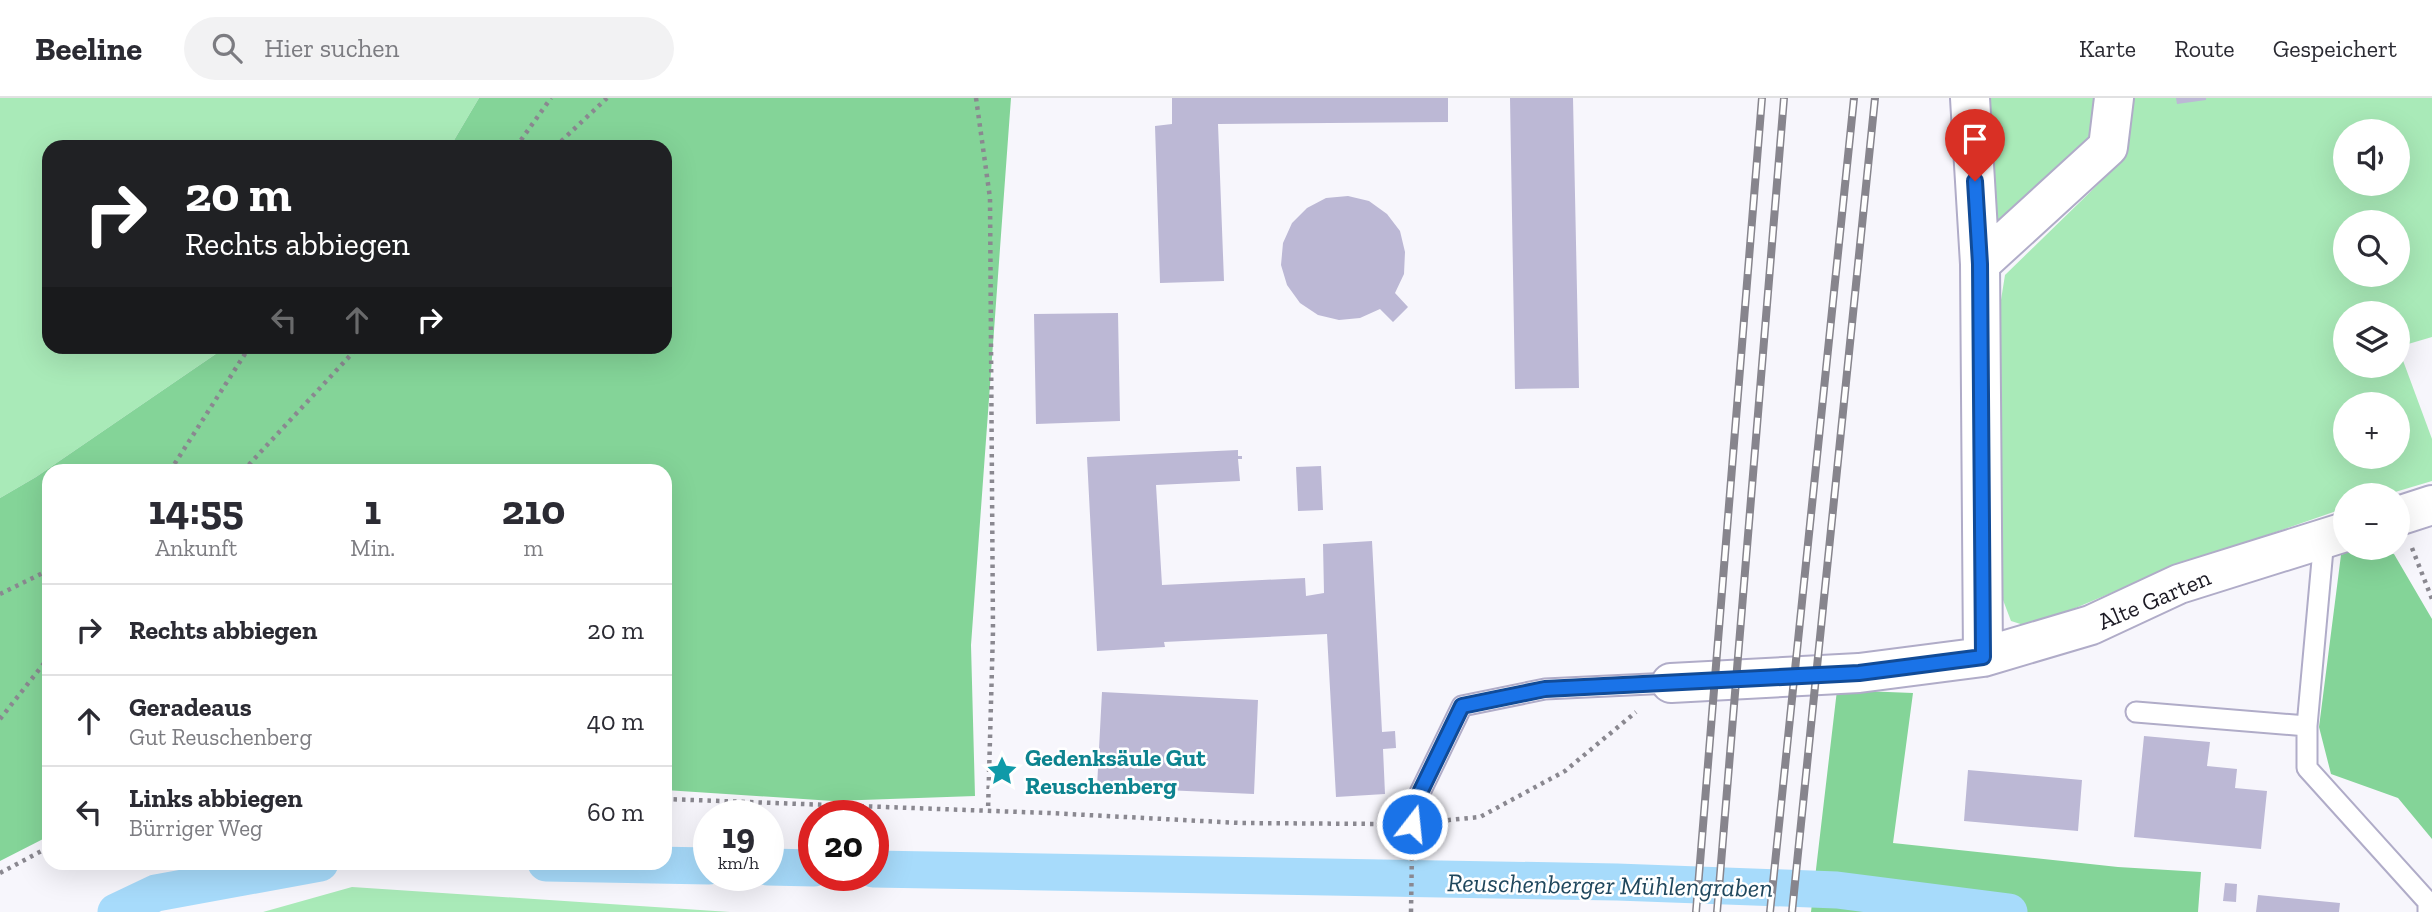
<!DOCTYPE html>
<html lang="de">
<head>
<meta charset="utf-8">
<style>
	:root { --surface:#fff; --page:#f2f2f3; --text:#2b2b33; --muted:#7c7c81; --line:#e1e1e2 }
	body { margin:0; font-family:"Zilla Slab",serif; background:var(--page); color:var(--text); height:100vh; display:flex; flex-direction:column; font-size:26px; white-space:nowrap }
	* { box-sizing:border-box; margin:0 }
	p { font-size:23px; color:var(--muted) }
	.icon { flex:none; width:38px; height:38px; fill:none; stroke:currentColor; stroke-width:2; stroke-linecap:round; stroke-linejoin:round }
	.map { position:relative; flex:1; overflow:hidden }
	.details { position:absolute; left:42px; top:366px; width:630px; height:406px; display:flex; flex-direction:column; background:var(--surface); border-radius:21px; box-shadow:0 7px 28px #0002 }
	.details>* { flex:none }
	.top-card { position:absolute; left:42px; top:42px; width:630px; height:214px; border-radius:21px; box-shadow:0 7px 28px #0002; background:#202124; color:#fff; overflow:hidden }
	.fabs { position:absolute; left:2333px; top:21px; display:grid; gap:14px }
	.fabs a { display:grid; place-items:center; width:77px; height:77px; border-radius:50%; background:var(--surface); box-shadow:0 7px 28px #0002; font-size:35px }
	.speed { position:absolute; left:693px; top:702px; display:flex; gap:14px; font-size:35px; font-weight:700; text-align:center }
	.speed>* { display:grid; place-content:center; width:91px; height:91px; border-radius:50%; background:var(--surface); box-shadow:0 7px 28px #0002; line-height:1 }
	.speed small { font-size:18px; font-weight:400 }
	.speed .limit { border:10px solid #d22; background:#fff; color:#111 }
	.pin { position:absolute; display:grid; place-items:center; width:60px; height:60px; color:#fff; margin:-72px -30px; border-radius:50% 50% 50% 0; rotate:-45deg; box-shadow:0 0 7px #0007 }
	.pin .icon { rotate:45deg }
	.me { position:absolute; width:77px; margin:-38px; rotate:16deg; stroke-linejoin:round; filter:drop-shadow(0 0 5px #0008) }
	.turn { display:flex; align-items:center; gap:24px; height:147px; padding:0 28px; font-size:32px }
	.turn .icon { width:91px; height:91px; stroke-width:2.5 }
	.turn b { display:block; font-size:49px; line-height:60px }
	.lanes { display:flex; align-items:center; height:66px; padding:0 28px; background:#0003; justify-content:center; gap:35px; direction:ltr }
	.lanes .off { opacity:.35 }
	.eta { display:flex; justify-content:space-evenly; align-items:center; height:119px; text-align:center }
	.eta b { font-size:42px; font-weight:700; line-height:49px }
	ul { padding:0; list-style:none }
	li { display:flex; align-items:center; gap:21px; height:91px; padding:0 28px; border-top:2px solid var(--line) }
	li div { flex:1 }
	li b { display:block; font-size:26px }
	li em { font-style:normal }
	header { display:flex; align-items:center; gap:42px; box-sizing:border-box; height:98px; padding:0 35px; background:var(--surface); border-bottom:2px solid var(--line) }
	header strong { font-size:33px }
	nav { display:flex; gap:38px; margin-inline-start:auto; font-size:24px }
	.search { width:490px; height:63px; background:var(--page); display:flex; align-items:center; gap:18px; box-sizing:border-box; padding:0 24px; border-radius:38px; color:var(--muted); font-size:26px }
	.map>svg:first-child { display:block }
	.green { fill:#a9eab8; fill-rule:evenodd }
	.forest { fill:#84d498 }
	.lines { fill:none; stroke-linecap:round; stroke-linejoin:round }
	.canal { stroke:#a7dbfb; stroke-width:37 }
	.building { fill:#bcb8d5 }
	.service-casing { stroke:#b0acc8; stroke-width:23 }
	.minor-casing { stroke:#b0acc8; stroke-width:42 }
	.path { stroke:#8a8890; stroke-width:4.5; stroke-dasharray:3.5 5; stroke-linecap:butt }
	.service { stroke:#fff; stroke-width:19 }
	.minor { stroke:#fff; stroke-width:38 }
	.rail-casing { stroke:#87858d; stroke-width:8 }
	.rail { stroke:#fff; stroke-width:5; stroke-dasharray:16; stroke-linecap:butt }
	.route-casing { stroke:#114b97; stroke-width:18 }
	.route { stroke:#1a73e8; stroke-width:12 }
	.labels { text-anchor:middle; dominant-baseline:central; stroke-width:5; stroke-linejoin:round; paint-order:stroke }
	.street-label { font-size:24px; fill:#1c1a24; stroke:#fff }
	.culture-label { font-size:24px; font-weight:bold; fill:#0d838f; stroke:#fff; text-anchor:start }
	.water-label { font-size:26px; font-style:italic; fill:#1f475d; stroke:#fff }
</style>
</head>
<body>
<header>
<strong>Beeline</strong>
<div class="search"><svg class="icon" aria-label="search" viewBox="0 0 24 24"><circle cx="10" cy="10" r="6"/><path d="M15 15l6 6"/></svg>Hier suchen</div>
<nav><a>Karte</a><a>Route</a><a>Gespeichert</a></nav>
</header>
<div class="map">
<svg width="2432" height="814" viewBox="0 0 2432 814">
	<rect width="100%" height="100%" fill="#f7f6fc"/>
	<path class="green" d="M 0,0 L 479,0 L 450,49 L 49,49 L 49,248 L 226,249 L 36,379 L 0,400 Z
		M 1990,0 L 2104,0 L 2098,39 L 1996,127 L 1990,105 Z
		M 2130,0 L 2432,0 L 2432,239 L 2398,249 L 2432,341 L 2432,383 L 2385,397 L 2345,397 L 2345,410 L 2161,474 L 2030,529 L 2011,523 L 2003,502 L 1996,233 L 2005,177 L 2121,64 ZM 2345,33 L 2398,33 L 2398,86 L 2345,86 ZM 2345,124 L 2398,124 L 2398,177 L 2345,177 ZM 2345,215 L 2398,215 L 2398,268 L 2345,268 ZM 2345,306 L 2398,306 L 2398,359 L 2345,359 Z
		M 352,789 L 730,814 L 263,814 Z"/>
	<path class="forest" d="M 479,0 L 1011,0 L 971,547 L 975,698 L 833,703 L 665,692 L 665,373 L 49,373 L 49,738 L 0,763 L 0,400 L 36,379 L 226,249 L 665,248 L 665,49 L 450,49 Z
		M 2358,450 L 2394,456 L 2432,521 L 2432,741 L 2398,700 L 2331,676 L 2319,629 L 2341,457 Z
		M 1837,592 L 1913,595 L 1893,745 L 2118,769 L 2201,774 L 2198,814 L 1811,814 Z"/>
	<g class="lines">
		<path class="canal" d="M 546,765 L 709,768
			M 768,769 L 814,770
			M 873,771 L 1617,784 L 1837,792 L 2009,814
			M 116,814 L 156,795 L 320,765"/>
	</g>
	<path class="building" d="M 1172,0 L 1448,0 L 1448,24 L 1218,26 L 1224,183 L 1160,185 L 1155,28 L 1172,26 Z
		M 1510,0 L 1573,0 L 1579,290 L 1515,291 Z
		M 2176,0 L 2206,0 L 2206,2 L 2177,6 Z
		M 1348,98 L 1369,103 L 1387,116 L 1400,133 L 1405,154 L 1404,176 L 1395,195 L 1408,209 L 1393,224 L 1380,211 L 1360,220 L 1339,222 L 1318,217 L 1300,205 L 1287,187 L 1281,167 L 1283,145 L 1292,125 L 1307,110 L 1326,100 Z
		M 1118,215 L 1120,323 L 1036,326 L 1034,216 Z
		M 1238,352 L 1238,358 L 1242,358 L 1242,361 L 1238,361 L 1240,383 L 1156,387 L 1162,487 L 1305,480 L 1306,498 L 1324,495 L 1323,446 L 1372,443 L 1382,634 L 1395,633 L 1396,650 L 1383,651 L 1385,696 L 1336,699 L 1327,536 L 1164,544 L 1165,549 L 1097,553 L 1087,359 Z
		M 1321,368 L 1323,412 L 1298,413 L 1296,369 Z
		M 1102,594 L 1258,602 L 1254,696 L 1097,689 Z
		M 2144,638 L 2210,644 L 2207,668 L 2237,671 L 2235,690 L 2267,693 L 2261,751 L 2134,739 Z
		M 1968,672 L 2082,682 L 2078,733 L 1964,723 Z
		M 2225,785 L 2237,786 L 2236,804 L 2223,803 Z
		M 2258,797 L 2340,805 L 2339,814 L 2256,814 Z"/>
	<g class="lines">
		<g class="service-casing">
			<path id="service" d="M 2324,440 L 2307,628 L 2307,670 L 2428,804 L 2428,814
				M 2136,614 L 2307,628
				M 1412,726 L 1414,707 L 1462,608 L 1545,591 L 1671,585"/>
		</g>
		<g class="minor-casing">
			<path id="minor" d="M 1970,0 L 1980,166 L 1983,559
				M 1980,166 L 2108,49 L 2114,0
				M 2398,418 L 2432,407
				M 1671,585 L 1859,575 L 1983,559 L 2091,527 L 2179,486 L 2345,434"/>
		</g>
		<path class="path" d="M 976,0 L 990,100 L 993,533 L 988,713
			M 516,49 L 551,0
			M 555,49 L 607,0
			M 170,373 L 250,248
			M 243,373 L 359,248
			M 2412,450 L 2432,501
			M 0,496 L 49,472
			M 0,621 L 49,559
			M 665,701 L 1049,715 L 1240,725 L 1385,726
			M 1439,723 L 1480,719 L 1565,673 L 1636,614
			M 0,775 L 49,749
			M 1411,814 L 1412,751"/>
		<use href="#service" class="service"/>
		<use href="#minor" class="minor"/>
		<g class="rail-casing">
			<path id="rail" d="M 1696,814 L 1762,0
				M 1717,814 L 1784,0
				M 1770,814 L 1854,0
				M 1792,814 L 1875,0"/>
		</g>
		<use href="#rail" class="rail"/>
	</g>
	<g class="lines">
		<g class="route-casing">
			<path id="route" d="M 1412,726 L 1414,707 L 1462,608 L 1545,591 L 1859,575 L 1983,559 L 1980,166 L 1975,83"/>
		</g>
		<use href="#route" class="route"/>
	</g>
	<defs>
		<g id="sight-bare" transform="scale(2.415)"><path d="M0-6L1.8-2.2L6-1.7L2.9 1.2L3.7 5.4L0 3.3L-3.7 5.4L-2.9 1.2L-6-1.7L-1.8-2.2Z" fill="#0f9aa8" stroke="#fff" stroke-width="2.5" paint-order="stroke"/></g>
	</defs>
	<g fill-rule="evenodd">
		<use href="#sight-bare" x="1002" y="673"/>
	</g>
	<g class="labels">
		<g class="street-label">
			<text transform="translate(2154 501) rotate(-23)">Alte Garten</text>
		</g>
		<g class="culture-label">
			<text x="1025" y="659">Gedenksäule Gut<tspan x="1025" dy="28">Reuschenberg</tspan></text>
		</g>
		<g class="water-label">
			<text transform="translate(1610 787) rotate(1)">Reuschenberger Mühlengraben</text>
		</g>
	</g>
</svg>
<div class="fabs">
<a><svg class="icon" aria-label="sound" viewBox="0 0 24 24"><path d="M4 9h4l5-4v14l-5-4H4zM17 9q2 3 0 6"/></svg></a>
<a><svg class="icon" aria-label="search" viewBox="0 0 24 24"><circle cx="10" cy="10" r="6"/><path d="M15 15l6 6"/></svg></a>
<a><svg class="icon" aria-label="layers" viewBox="0 0 24 24"><path d="M12 4l9 5-9 5-9-5zM3 14l9 5 9-5"/></svg></a>
<a>+</a>
<a>−</a>
</div>
<div class="speed"><div>19<small>km/h</small></div><div class="limit">20</div></div>
<div class="pin" style="left:1975px;top:83px;background:#d93025"><svg class="icon" aria-label="arrive" viewBox="0 0 24 24"><path d="M6 21V4h12l-3 4 3 4H6"/></svg></div>
<svg class="me" style="left:1412px;top:726px" viewBox="-20 -20 40 40"><circle r="17" fill="#1a73e8" stroke="#fff" stroke-width="3"/><path d="M0-11L8 9 0 5-8 9z" fill="#fff"/></svg>
<div class="top-card">
<div class="turn"><svg class="icon" aria-label="right" viewBox="0 0 24 24"><path d="M7 20v-9h11M14 6l5 5-5 5"/></svg><div><b>20 m</b>Rechts abbiegen</div></div>
<div class="lanes"><svg class="icon off" aria-label="left" viewBox="0 0 24 24"><path d="M17 20v-9H6M10 6l-5 5 5 5"/></svg><svg class="icon off" aria-label="ahead" viewBox="0 0 24 24"><path d="M12 20V5M6 11l6-6 6 6"/></svg><svg class="icon" aria-label="right" viewBox="0 0 24 24"><path d="M7 20v-9h11M14 6l5 5-5 5"/></svg></div>
</div>
<section class="details">
<div class="eta">
<div><b>14:55</b><p>Ankunft</p></div>
<div><b>1</b><p>Min.</p></div>
<div><b>210</b><p>m</p></div>
</div>
<ul>
<li><svg class="icon" aria-label="right" viewBox="0 0 24 24"><path d="M7 20v-9h11M14 6l5 5-5 5"/></svg><div><b>Rechts abbiegen</b></div><em>20 m</em></li>
<li><svg class="icon" aria-label="ahead" viewBox="0 0 24 24"><path d="M12 20V5M6 11l6-6 6 6"/></svg><div><b>Geradeaus</b><p>Gut Reuschenberg</p></div><em>40 m</em></li>
<li><svg class="icon" aria-label="left" viewBox="0 0 24 24"><path d="M17 20v-9H6M10 6l-5 5 5 5"/></svg><div><b>Links abbiegen</b><p>Bürriger Weg</p></div><em>60 m</em></li>
</ul>
</section>
</div>
</body>
</html>
